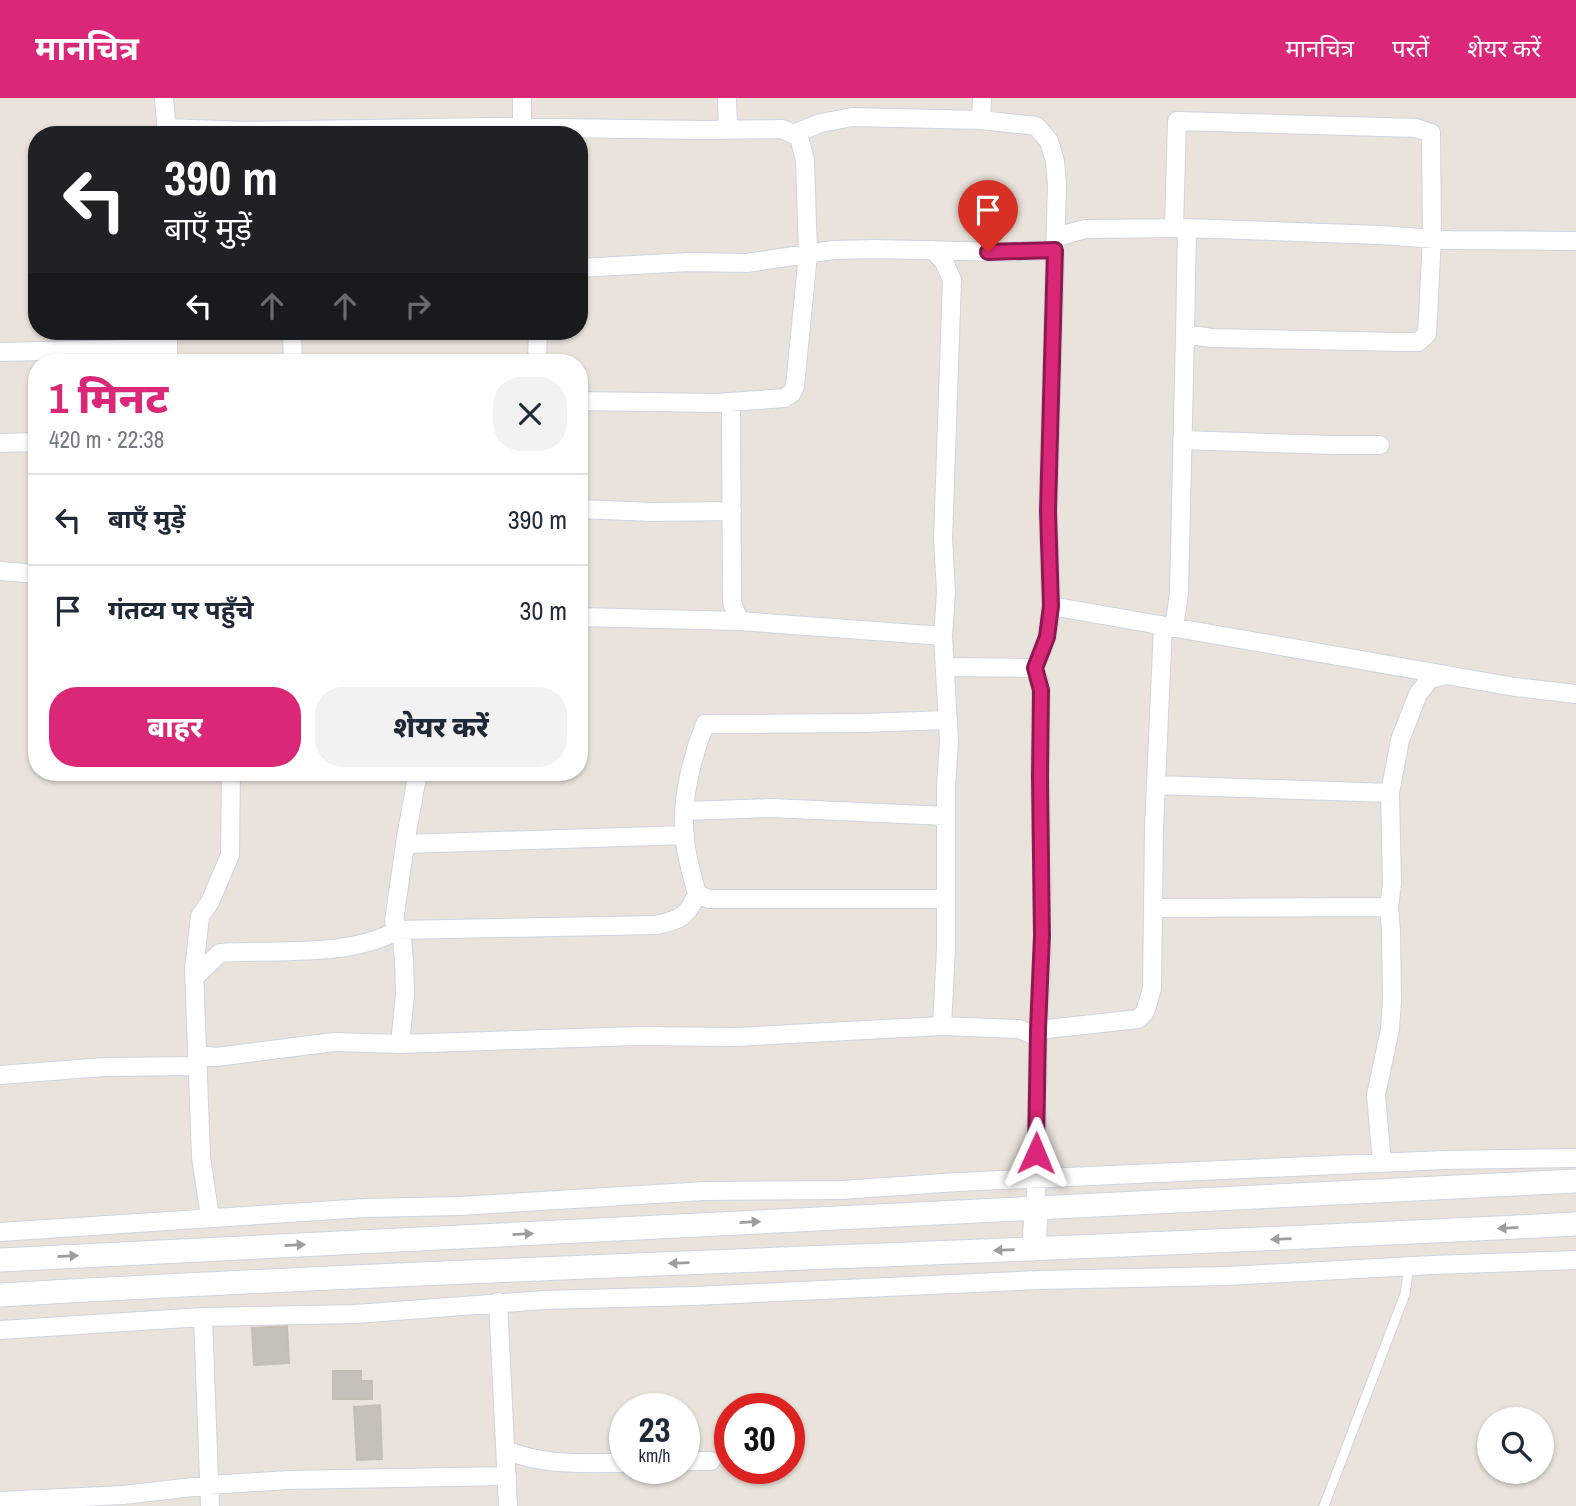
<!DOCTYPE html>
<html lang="hi">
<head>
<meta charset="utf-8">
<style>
	:root { --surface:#fff; --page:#f2f2f3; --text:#1f2937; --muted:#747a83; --line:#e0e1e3; --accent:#db2777 }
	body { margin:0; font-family:"Archivo Narrow","Noto Sans Devanagari",sans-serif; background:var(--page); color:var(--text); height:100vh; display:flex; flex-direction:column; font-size:26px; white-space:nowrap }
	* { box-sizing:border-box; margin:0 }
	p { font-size:23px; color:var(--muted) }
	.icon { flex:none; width:38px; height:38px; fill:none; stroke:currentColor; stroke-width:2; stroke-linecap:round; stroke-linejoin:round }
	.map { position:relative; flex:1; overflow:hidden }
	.side { position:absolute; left:28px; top:256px; width:560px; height:427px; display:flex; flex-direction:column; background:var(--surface); border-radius:28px; box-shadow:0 2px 5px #0004 }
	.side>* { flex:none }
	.banner { position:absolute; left:28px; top:28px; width:560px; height:214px; border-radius:28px; box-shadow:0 2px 5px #0004; background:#202124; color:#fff; overflow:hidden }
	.fabs { position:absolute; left:1477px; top:1309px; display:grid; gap:14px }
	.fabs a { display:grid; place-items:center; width:77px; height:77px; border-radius:50%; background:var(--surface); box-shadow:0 2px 5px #0004; font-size:35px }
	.speed { position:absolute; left:609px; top:1295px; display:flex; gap:14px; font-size:35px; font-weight:700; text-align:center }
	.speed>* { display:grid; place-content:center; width:91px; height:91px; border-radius:50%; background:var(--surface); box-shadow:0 2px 5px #0004; line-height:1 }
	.speed small { font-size:18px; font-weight:400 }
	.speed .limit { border:10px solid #d22; background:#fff; color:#111 }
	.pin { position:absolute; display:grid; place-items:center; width:60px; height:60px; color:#fff; margin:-72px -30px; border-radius:50% 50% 50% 0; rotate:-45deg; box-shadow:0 0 7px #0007 }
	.pin .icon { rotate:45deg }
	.me { position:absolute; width:77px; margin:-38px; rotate:1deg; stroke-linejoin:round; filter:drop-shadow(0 0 5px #0008) }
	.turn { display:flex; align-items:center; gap:24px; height:147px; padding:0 21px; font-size:32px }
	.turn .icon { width:91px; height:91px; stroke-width:2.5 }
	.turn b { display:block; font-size:49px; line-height:60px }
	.lanes { display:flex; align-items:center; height:66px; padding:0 21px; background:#0003; justify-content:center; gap:35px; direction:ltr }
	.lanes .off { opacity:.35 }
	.round { display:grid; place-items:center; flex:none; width:74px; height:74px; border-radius:28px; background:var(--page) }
	.overview { display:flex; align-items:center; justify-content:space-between; height:119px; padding:0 21px }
	h1 { font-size:42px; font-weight:800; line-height:52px; color:var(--accent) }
	.action { display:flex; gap:14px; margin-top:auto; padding:14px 21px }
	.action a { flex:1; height:80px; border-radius:28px; background:var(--accent); color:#fff; font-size:28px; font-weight:800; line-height:80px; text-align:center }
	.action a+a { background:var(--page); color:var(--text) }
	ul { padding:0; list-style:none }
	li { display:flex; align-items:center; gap:21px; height:91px; padding:0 21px; border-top:2px solid var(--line) }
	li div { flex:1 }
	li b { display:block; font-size:26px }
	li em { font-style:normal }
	header { display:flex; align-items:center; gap:42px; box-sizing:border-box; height:98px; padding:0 35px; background:var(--accent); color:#fff }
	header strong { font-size:33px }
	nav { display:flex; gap:38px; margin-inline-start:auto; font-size:24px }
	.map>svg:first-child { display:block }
	.building { fill:#c4c0ba; stroke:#c4bfb5; stroke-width:2 }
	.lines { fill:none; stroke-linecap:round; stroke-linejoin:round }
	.service-casing { stroke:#d0d3df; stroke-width:11 }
	.minor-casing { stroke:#d0d3df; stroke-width:20 }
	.tertiary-casing { stroke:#d0d3df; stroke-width:25 }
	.service { stroke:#fff; stroke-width:9 }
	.minor { stroke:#fff; stroke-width:18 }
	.tertiary { stroke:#fff; stroke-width:23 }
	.oneway { fill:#9e9e9e }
	.route-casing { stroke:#8e194d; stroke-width:18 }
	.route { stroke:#db2777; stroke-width:12 }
</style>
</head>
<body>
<header>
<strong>मानचित्र</strong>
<nav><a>मानचित्र</a><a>परतें</a><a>शेयर करें</a></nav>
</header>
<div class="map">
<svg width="1576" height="1408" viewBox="0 0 1576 1408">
	<rect width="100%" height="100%" fill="#e9e3db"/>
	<path class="building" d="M 287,1228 L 289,1265 L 254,1267 L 252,1230 Z
		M 333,1273 L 361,1273 L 361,1283 L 372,1283 L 372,1301 L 333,1301 Z
		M 380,1307 L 382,1361 L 357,1362 L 354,1309 Z"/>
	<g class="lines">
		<g class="service-casing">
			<path id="service" d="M 1324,1408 L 1405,1196 L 1409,1168"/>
		</g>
		<g class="minor-casing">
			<path id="minor" d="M 164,0 L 167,37
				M 522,0 L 522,30
				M 727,0 L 728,31
				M 981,22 L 982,0
				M 166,30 L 246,33 L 494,29 L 703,32 L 782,31 L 799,39 L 805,62 L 808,156 L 795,288 L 792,295 L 784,300 L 716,305 L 579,303
				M 793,36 L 821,25 L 852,19 L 981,22 L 1036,28 L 1049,43 L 1055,63 L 1057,87 L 1048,413 L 1051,508 L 1047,539 L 1035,570 L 1041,591 L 1040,679 L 1043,838 L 1038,932 L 1036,1110
				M 1174,130 L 1177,23 L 1416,30 L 1431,35 L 1432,140 L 1427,236 L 1418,244 L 1401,244 L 1211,240 L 1185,236 L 1187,130
				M 1056,139 L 1085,131 L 1187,130 L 1379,137 L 1450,142 L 1576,143
				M 933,152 L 944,164 L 952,182 L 943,441 L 946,494 L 943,538 L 949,644 L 946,688 L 946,849 L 942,928
				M 579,170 L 689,164 L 747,165 L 833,152 L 875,151 L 1004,154 L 1055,152
				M 168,233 L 168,264
				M 292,233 L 293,264
				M 0,254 L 168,250
				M 537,264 L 538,233
				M 731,304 L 732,504 L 739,523
				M 1182,342 L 1334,347 L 1380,347
				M 0,345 L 37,344
				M 579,411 L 653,414 L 732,413
				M 0,473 L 37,476
				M 1051,508 L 1515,589 L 1576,596
				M 579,519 L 739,523 L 943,538
				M 1174,529 L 1179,495 L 1185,236
				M 947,569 L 1035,570
				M 1157,687 L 1390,695
				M 685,713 L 772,710 L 946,718
				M 405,746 L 685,737
				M 946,801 L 709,801 L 697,796 C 691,774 684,750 684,727 C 683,695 693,656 705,626 L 863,625 L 948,622
				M 1153,810 L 1389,809
				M 195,879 L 220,855 C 276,851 349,860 398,832 L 657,827 C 681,821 686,820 697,796
				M 1038,932 L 1138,921 L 1145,914 L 1152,891 L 1154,730 L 1163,528
				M 400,946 L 405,896 L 404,863 L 402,841 L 394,823 L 406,739 L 418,674
				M 198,957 L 216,959 L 334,944 L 400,946 L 637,938 L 735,939 L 942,928 L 1019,931 L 1038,939
				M 0,977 L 104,969 L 198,968
				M 1382,1065 L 1376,997 L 1390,931 L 1392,903 L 1391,832 L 1389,809 L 1392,786 L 1390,695 L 1400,642 L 1418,596 L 1430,581 L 1447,577
				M 210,1119 L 201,1059 L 194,871 L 200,818 L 210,804 L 230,757 L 231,674
				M 0,1134 L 365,1110 L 460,1108 L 705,1093 L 842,1092 L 958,1084 L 1444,1062 L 1576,1060
				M 498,1204 L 508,1408
				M 203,1219 L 210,1408
				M 0,1232 L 203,1219 L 355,1216 L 544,1202 L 694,1198 L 1039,1182 L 1226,1178 L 1432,1167 L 1576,1162
				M 506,1352 C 544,1368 584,1365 625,1365
				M 684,1363 L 711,1363
				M 0,1403 L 123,1397 L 210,1387 L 288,1382 L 507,1378"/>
		</g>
		<g class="tertiary-casing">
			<path id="tertiary" d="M 1034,1151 L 1036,1110
				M 0,1162 L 1576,1083
				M 0,1197 C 525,1167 1051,1154 1576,1126"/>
		</g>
		<use href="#service" class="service"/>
		<use href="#minor" class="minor"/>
		<use href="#tertiary" class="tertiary"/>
	</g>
	<defs><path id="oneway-solid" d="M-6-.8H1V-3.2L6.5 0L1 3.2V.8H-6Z" transform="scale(1.75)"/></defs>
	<g class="oneway">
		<use href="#oneway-solid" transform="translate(750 1124) rotate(-3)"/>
		<use href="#oneway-solid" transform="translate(1508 1130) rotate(177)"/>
		<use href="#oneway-solid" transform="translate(523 1136) rotate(-3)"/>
		<use href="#oneway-solid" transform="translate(1281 1141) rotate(178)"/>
		<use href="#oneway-solid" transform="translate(295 1147) rotate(-3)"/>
		<use href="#oneway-solid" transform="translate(1004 1152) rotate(178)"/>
		<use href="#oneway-solid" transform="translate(68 1158) rotate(-3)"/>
		<use href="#oneway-solid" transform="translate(679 1165) rotate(178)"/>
	</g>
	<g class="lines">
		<g class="route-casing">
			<path id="route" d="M 988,154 L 1055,152 L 1048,413 L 1051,508 L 1047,539 L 1035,570 L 1041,592 L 1040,679 L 1042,838 L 1038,932 L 1036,1055"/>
		</g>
		<use href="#route" class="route"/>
	</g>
</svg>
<div class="fabs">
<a><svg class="icon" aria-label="search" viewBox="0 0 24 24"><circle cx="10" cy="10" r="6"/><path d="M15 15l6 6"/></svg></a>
</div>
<div class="speed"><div>23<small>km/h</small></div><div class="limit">30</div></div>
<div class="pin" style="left:988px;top:154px;background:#d93025"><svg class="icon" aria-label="arrive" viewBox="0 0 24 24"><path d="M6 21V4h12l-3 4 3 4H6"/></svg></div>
<svg class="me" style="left:1036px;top:1055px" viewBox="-20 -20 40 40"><path d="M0-17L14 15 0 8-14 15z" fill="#db2777" stroke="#fff" stroke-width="4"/></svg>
<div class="banner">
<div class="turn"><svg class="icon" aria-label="left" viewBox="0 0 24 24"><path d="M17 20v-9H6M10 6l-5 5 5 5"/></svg><div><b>390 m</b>बाएँ मुड़ें</div></div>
<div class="lanes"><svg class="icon" aria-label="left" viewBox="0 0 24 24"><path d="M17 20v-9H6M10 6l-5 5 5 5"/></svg><svg class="icon off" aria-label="ahead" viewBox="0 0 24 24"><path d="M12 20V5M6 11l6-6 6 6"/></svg><svg class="icon off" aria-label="ahead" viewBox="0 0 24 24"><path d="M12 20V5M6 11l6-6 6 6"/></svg><svg class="icon off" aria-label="right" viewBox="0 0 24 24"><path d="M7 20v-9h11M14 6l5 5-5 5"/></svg></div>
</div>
<section class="side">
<div class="overview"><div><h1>1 मिनट</h1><p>420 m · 22:38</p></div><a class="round"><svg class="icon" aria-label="close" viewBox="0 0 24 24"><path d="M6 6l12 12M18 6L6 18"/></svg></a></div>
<ul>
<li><svg class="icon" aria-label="left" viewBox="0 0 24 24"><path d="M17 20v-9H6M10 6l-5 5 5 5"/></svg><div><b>बाएँ मुड़ें</b></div><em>390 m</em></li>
<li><svg class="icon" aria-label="arrive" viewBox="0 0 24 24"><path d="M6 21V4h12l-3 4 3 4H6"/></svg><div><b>गंतव्य पर पहुँचे</b></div><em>30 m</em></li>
</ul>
<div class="action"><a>बाहर</a><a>शेयर करें</a></div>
</section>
</div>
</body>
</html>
